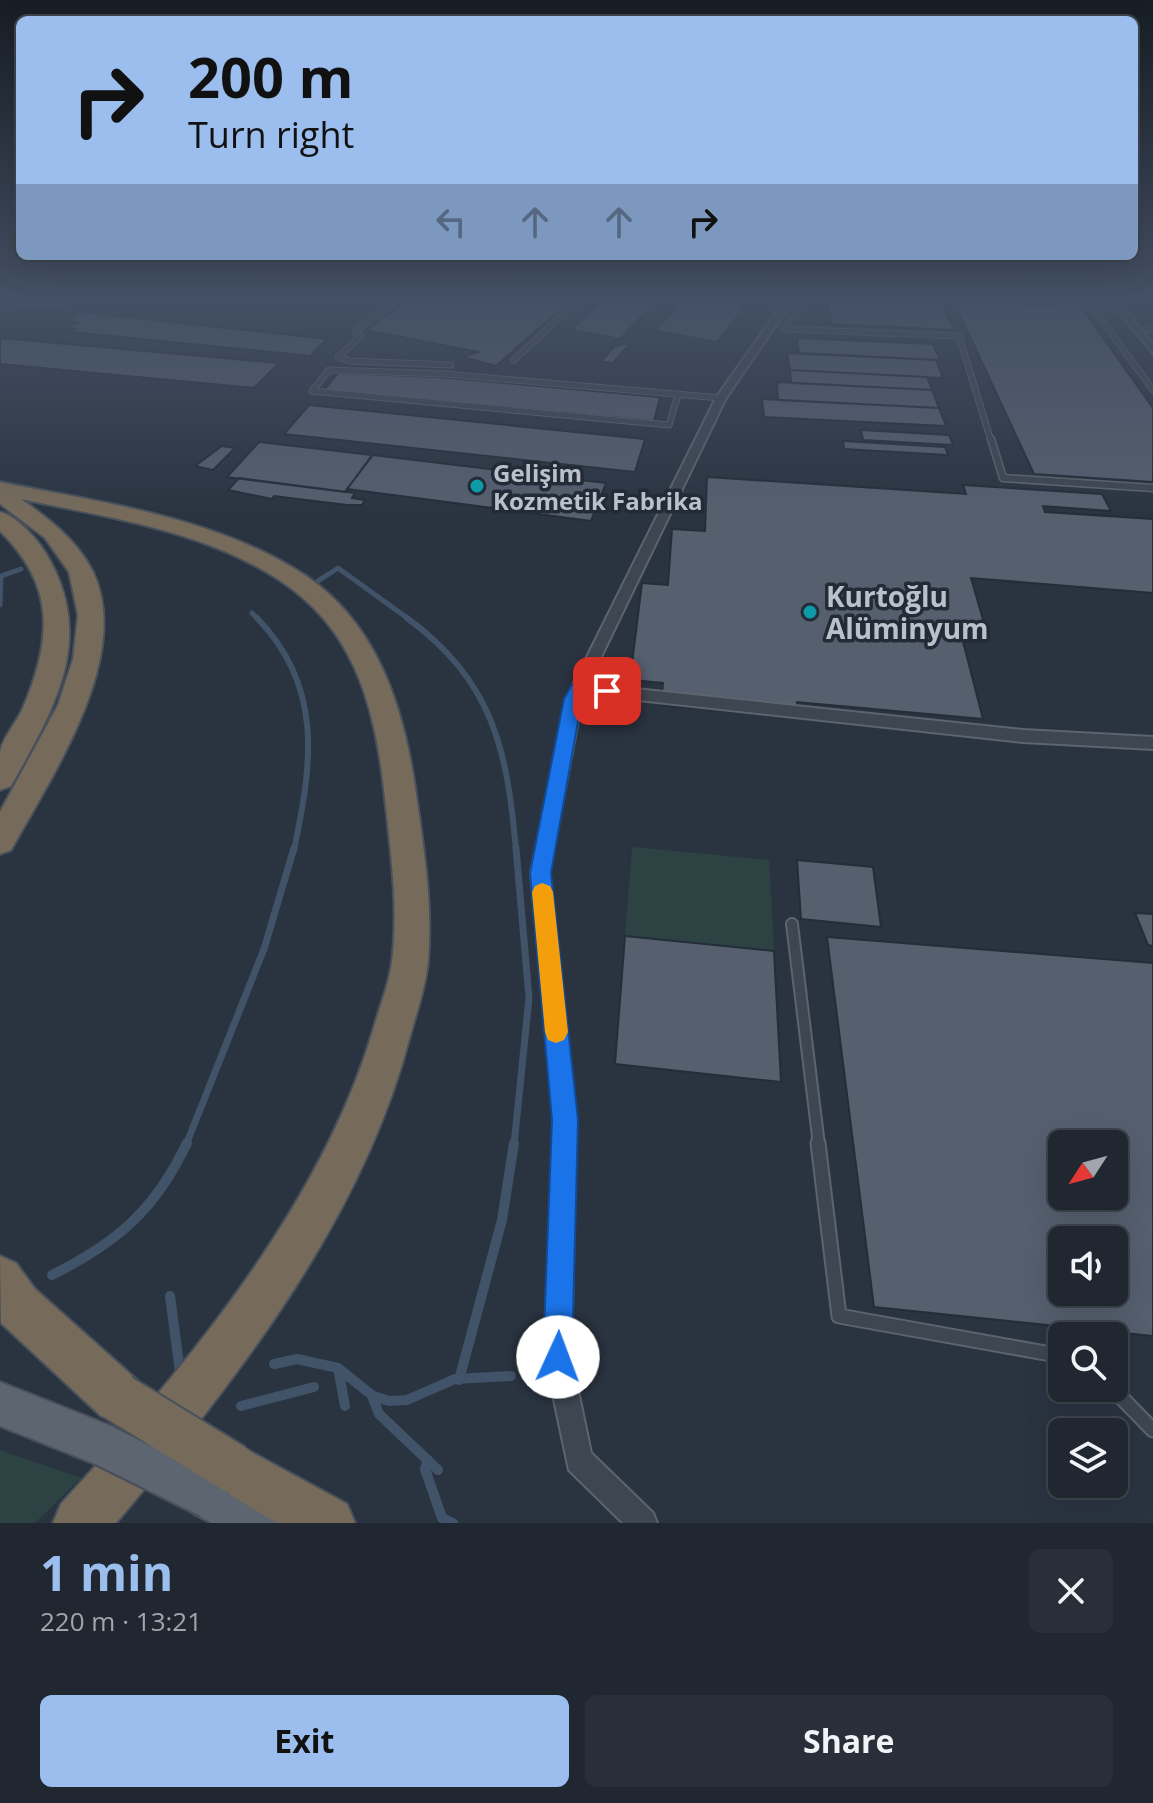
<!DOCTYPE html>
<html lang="en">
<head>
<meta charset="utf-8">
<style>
	:root { --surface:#202731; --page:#282f39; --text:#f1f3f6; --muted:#a2a5ab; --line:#3d444d; --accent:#9bbeef }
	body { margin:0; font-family:"Open Sans",sans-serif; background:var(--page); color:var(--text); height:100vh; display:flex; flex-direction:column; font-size:30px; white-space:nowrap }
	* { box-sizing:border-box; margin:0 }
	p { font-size:26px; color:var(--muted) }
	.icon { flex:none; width:44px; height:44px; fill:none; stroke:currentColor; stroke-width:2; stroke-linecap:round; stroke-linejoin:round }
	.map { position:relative; height:1523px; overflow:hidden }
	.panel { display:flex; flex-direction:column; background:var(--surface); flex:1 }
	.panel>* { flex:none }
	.top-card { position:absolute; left:16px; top:16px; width:1122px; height:244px; border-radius:12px; box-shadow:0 8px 32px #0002,0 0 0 2px var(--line); background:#9bbeef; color:#111; overflow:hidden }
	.needle { width:52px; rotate:234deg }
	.controls { position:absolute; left:1048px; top:1130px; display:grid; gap:16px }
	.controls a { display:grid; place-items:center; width:80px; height:80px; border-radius:12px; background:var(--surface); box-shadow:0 8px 32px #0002,0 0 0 2px var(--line); font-size:40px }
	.pin { position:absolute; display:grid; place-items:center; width:68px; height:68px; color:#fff; margin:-34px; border-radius:16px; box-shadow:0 4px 12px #0006 }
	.me { position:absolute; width:88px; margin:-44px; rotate:2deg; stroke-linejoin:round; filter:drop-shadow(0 0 6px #0008) }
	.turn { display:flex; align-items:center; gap:28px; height:168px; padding:0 40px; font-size:36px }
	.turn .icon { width:104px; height:104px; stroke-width:2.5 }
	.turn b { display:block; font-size:56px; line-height:68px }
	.lanes { display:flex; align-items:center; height:76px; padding:0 40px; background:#0003; justify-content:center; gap:40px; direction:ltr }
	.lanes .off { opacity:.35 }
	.round { display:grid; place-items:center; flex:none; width:84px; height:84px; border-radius:12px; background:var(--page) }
	.overview { display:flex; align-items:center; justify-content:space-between; height:136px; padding:0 40px }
	h1 { font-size:48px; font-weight:700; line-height:60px; color:var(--accent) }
	.primary-button { display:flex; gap:16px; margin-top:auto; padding:16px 40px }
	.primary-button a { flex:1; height:92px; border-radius:12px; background:var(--accent); color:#111; font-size:32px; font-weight:700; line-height:92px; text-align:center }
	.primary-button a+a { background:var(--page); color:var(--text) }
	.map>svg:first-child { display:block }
	.green { fill:#2d4243 }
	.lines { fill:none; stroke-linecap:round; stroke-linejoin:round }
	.stream-far3 { stroke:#415368; stroke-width:5 }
	.stream-far2 { stroke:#415368; stroke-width:6 }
	.stream-far1 { stroke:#415368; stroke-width:7 }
	.stream { stroke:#415368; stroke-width:10 }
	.building { fill:#555f6e; stroke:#242d38; stroke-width:2; fill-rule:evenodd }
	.service-far3-casing { stroke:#5c646e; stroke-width:7 }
	.service-far2-casing { stroke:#5c646e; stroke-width:9 }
	.service-far1-casing { stroke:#5c646e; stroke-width:14 }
	.service-casing { stroke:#5c646e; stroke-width:17 }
	.minor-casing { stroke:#5c646e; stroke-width:4 }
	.primary-casing { stroke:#474f5a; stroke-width:4 }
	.motorway-casing { stroke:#48515b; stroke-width:4 }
	.service-far3 { stroke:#3e4651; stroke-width:5 }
	.service-far2 { stroke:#3e4651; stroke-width:6 }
	.service-far1 { stroke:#3e4651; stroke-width:10 }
	.service { stroke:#3e4651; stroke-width:13 }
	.minor { fill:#3e4651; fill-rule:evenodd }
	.primary { fill:#5c6570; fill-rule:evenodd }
	.motorway { fill:#766b5b; fill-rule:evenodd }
	.primary-bridge-casing { stroke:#474f5a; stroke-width:45; stroke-linecap:butt }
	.motorway-bridge-casing { stroke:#48515b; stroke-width:52; stroke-linecap:butt }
	.primary-bridge { stroke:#5c6570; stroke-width:41 }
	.motorway-bridge { stroke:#766b5b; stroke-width:48 }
	.route { fill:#1a73e8; stroke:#114b97; stroke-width:2 }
	.slow { fill:#f59e0b }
	.culture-dot { fill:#0f9aa8; stroke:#222b36; stroke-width:3 }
	.labels { text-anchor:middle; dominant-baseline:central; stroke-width:7; stroke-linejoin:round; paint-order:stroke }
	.far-poi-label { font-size:24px; font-weight:bold; fill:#bbc1cb; stroke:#222b36; text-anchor:start }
	.poi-label { font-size:28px; font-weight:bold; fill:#bbc1cb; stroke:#222b36; text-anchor:start }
</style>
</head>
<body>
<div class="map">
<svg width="1153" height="1523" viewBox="0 0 1153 1523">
	<rect width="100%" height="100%" fill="#2a3441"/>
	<path class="green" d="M 632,847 L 769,860 L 774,951 L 625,936 Z
		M 0,1450 L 81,1478 L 35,1523 L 0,1523 Z"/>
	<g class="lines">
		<path class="stream-far3" d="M 315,583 L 338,568 L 410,620
			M 0,605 L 1,576 L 21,569
			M 252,613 L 259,620"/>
		<path class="stream-far2" d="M 257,618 C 324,687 312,764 294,850
			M 407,618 C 493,681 507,749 516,850"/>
		<path class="stream-far1" d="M 186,1145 L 264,949 L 294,848
			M 514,1145 L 529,998 L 516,848"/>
		<path class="stream" d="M 52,1275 C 118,1242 155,1210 187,1143
			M 170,1296 L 180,1372
			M 274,1364 L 297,1359 L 338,1368 L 345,1406
			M 338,1368 L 373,1396 L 389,1401 L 407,1400 L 455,1379 L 511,1376
			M 459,1380 L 502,1220 L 514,1143
			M 372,1396 L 379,1414 L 438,1470
			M 241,1406 L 314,1387
			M 428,1460 L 425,1469 L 442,1518 L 453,1523"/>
	</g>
	<path class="building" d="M 410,300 L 571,300 L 496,366 L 463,357 L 478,352 L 366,330 Z
		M 602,300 L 657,300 L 620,339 L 571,330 Z
		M 683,300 L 750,300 L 717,342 L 655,331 Z
		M 827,300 L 940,300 L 954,330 L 832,324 Z
		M 953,300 L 1014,300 L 1017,304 L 1053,306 L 1049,300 L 1076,300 L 1153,408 L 1153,482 L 1034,474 Z
		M 1014,300 L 1049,300 L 1053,306 L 1017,304 Z
		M 81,312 L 327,339 L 310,356 L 72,332 L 77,329 L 67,328 L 78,322 L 68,321 Z
		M 0,338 L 279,363 L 254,388 L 0,364 Z
		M 797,338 L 933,344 L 940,360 L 799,353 Z
		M 622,344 L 629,345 L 613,363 L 601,361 L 614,347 Z
		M 787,353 L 936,360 L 943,378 L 790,370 Z
		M 790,370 L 927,377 L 932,390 L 791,383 Z
		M 338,373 L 439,377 L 660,397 L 654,421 L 324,390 Z
		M 777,382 L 932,390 L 939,408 L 778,400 Z
		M 762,399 L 939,408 L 946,426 L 764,417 Z
		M 309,405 L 645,439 L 635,472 L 284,434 Z
		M 861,430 L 949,435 L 953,445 L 863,440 Z
		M 843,441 L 945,447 L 948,455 L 844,449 Z
		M 259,442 L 372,455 L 345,492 L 227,477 Z
		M 222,446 L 235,448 L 213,470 L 195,466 Z
		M 373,455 L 606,483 L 591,521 L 347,489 Z
		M 707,477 L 966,494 L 963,485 L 1102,494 L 1111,511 L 1043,506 L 1045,512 L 1153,519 L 1153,593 L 971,578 L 987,633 L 960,630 L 983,719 L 797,702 L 798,718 L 661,705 L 663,683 L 630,680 L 642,583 L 668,585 L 672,529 L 705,531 Z
		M 239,478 L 355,493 L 352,498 L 365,500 L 362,505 L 347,505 L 274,496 L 272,499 L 228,490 Z
		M 797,860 L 873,867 L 881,927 L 801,919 Z
		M 1135,913 L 1153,914 L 1153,946 L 1148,945 Z
		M 625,936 L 774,951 L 781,1082 L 615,1064 Z
		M 827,937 L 1153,963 L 1153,1336 L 874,1307 ZM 1062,1144 L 1114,1144 L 1114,1196 L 1062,1196 ZM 1062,1240 L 1114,1240 L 1114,1292 L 1062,1292 Z"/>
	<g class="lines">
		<g class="service-far3-casing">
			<path id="service-far3" d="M 399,300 L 355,331 L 361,336 L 338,357 L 349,361 L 451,365
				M 806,300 L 784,329 L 959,336 L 991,441
				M 1087,300 L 1153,390
				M 0,310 L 26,302
				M 1136,329 L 1153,329
				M 514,360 L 578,300
				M 678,395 L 669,425 L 312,391 L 329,370 L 445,374 L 721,398"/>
		</g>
		<g class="service-far2-casing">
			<path id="service-far2" d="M 991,439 L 1003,478 L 1153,488"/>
		</g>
		<g class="service-far1-casing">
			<path id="service-far1" d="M 792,924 L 819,1145"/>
		</g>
		<g class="service-casing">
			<path id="service" d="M 818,1143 L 839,1316 L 1062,1356
				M 1112,1388 L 1153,1430"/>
		</g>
		<g class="minor-casing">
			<path id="minor" d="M 17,300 L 79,300 L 44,307 Z
				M 785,300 L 793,300 L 726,398 L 588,684 L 1023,730 L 1153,737 L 1153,749 L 1023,742 L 583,694 L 549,873 L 576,1120 L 571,1357 L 591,1453 L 653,1513 L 657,1523 L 623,1523 L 569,1470 L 545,1357 L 554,1120 L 531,873 L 566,699 L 716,398 Z
				M 1109,300 L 1117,300 L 1153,344 L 1153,353 Z"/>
		</g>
		<g class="primary-casing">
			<path id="primary" d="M 0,1382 L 121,1430 L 127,1446 L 121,1462 L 105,1468 L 0,1426 Z
				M 210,1475 L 280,1506 L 286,1523 L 212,1523 L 194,1514 L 187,1498 L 194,1482 Z"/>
		</g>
		<g class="motorway-casing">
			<path id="motorway" d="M 0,482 C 102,503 217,517 306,576 C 377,624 403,706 415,787 C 423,844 433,903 428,961 C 426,986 417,1011 410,1036 C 362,1221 237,1379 116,1523 L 53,1523 L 61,1504 C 185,1368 322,1206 374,1027 C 380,1006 389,984 392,962 C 399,905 390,846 384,789 C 375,711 357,638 292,589 C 216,532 111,518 21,499 C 49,519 77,540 93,572 C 133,657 51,777 11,850 L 0,854 L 0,812 L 58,705 L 73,659 L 78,615 L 69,572 L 45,538 L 0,504 Z
				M 0,512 C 17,516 36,538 45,552 C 98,638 54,708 11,786 L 0,790 C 0,778 0,763 0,752 C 3,737 17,722 23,708 C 52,639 56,586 0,531 Z
				M 0,1256 L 16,1263 L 35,1289 L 137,1380 L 144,1398 L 137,1416 L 119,1423 L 101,1416 L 1,1323 Z
				M 233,1442 L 347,1504 L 355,1523 L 277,1523 L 215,1486 L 207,1468 L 215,1450 Z"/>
		</g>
		<use href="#service-far3" class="service-far3"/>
		<use href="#service-far2" class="service-far2"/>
		<use href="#service-far1" class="service-far1"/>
		<use href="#service" class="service"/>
		<use href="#minor" class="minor"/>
		<use href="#primary" class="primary"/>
		<use href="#motorway" class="motorway"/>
		<g class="primary-bridge-casing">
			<path id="primary-bridge" d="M 105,1446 L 210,1498"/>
		</g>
		<g class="motorway-bridge-casing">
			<path id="motorway-bridge" d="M 119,1398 L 233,1468"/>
		</g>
		<use href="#primary-bridge" class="primary-bridge"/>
		<use href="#motorway-bridge" class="motorway-bridge"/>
	</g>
	<linearGradient id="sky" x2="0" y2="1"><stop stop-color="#171d24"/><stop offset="0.58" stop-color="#445065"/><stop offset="1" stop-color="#445065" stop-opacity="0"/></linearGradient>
	<rect width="1153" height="513" fill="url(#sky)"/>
	<path class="route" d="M 578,683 L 607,685 L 615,691 L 607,697 L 584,695 L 582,699 L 551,873 L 578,1120 L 572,1357 L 568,1368 L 558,1372 L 547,1368 L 543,1357 L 552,1120 L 530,873 L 564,699 L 572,684 Z"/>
	<path class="slow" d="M 542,883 L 550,886 L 553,892 L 568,1032 L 564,1040 L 556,1043 L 548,1040 L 545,1032 L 532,892 L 535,886 Z"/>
	<g class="culture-dot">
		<circle cx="477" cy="486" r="8"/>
		<circle cx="810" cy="612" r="8"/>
	</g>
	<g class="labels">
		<g class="far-poi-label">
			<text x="493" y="472">Gelişim<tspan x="493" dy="28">Kozmetik Fabrika</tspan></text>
		</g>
		<g class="poi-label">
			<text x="826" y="596">Kurtoğlu<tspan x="826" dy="32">Alüminyum</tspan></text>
		</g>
	</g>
</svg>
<div class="controls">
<a><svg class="needle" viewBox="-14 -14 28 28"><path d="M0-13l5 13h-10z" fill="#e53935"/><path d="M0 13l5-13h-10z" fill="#a2a5ab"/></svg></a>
<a><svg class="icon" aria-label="sound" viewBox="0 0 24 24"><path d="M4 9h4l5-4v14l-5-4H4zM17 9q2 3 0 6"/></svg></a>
<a><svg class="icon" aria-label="search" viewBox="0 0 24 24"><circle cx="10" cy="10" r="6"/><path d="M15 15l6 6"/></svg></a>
<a><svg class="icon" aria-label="layers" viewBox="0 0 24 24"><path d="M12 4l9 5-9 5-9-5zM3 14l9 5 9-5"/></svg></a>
</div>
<div class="pin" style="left:607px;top:691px;background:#d93025"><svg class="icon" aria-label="arrive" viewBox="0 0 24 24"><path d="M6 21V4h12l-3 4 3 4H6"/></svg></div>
<svg class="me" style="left:558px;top:1357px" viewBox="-20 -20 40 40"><circle r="19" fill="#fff"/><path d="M0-13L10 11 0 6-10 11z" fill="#1a73e8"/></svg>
<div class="top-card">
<div class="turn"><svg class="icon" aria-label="right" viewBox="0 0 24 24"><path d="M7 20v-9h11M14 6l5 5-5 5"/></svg><div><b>200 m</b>Turn right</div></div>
<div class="lanes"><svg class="icon off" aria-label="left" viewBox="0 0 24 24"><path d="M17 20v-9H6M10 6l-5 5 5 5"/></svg><svg class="icon off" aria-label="ahead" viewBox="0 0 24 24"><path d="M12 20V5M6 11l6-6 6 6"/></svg><svg class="icon off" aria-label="ahead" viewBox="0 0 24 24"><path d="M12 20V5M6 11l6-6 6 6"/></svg><svg class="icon" aria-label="right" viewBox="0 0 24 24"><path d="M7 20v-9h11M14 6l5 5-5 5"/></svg></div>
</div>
</div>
<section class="panel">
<div class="overview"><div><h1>1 min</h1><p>220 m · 13:21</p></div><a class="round"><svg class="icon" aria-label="close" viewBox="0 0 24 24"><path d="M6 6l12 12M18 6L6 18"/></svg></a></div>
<div class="primary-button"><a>Exit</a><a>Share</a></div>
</section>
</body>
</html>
